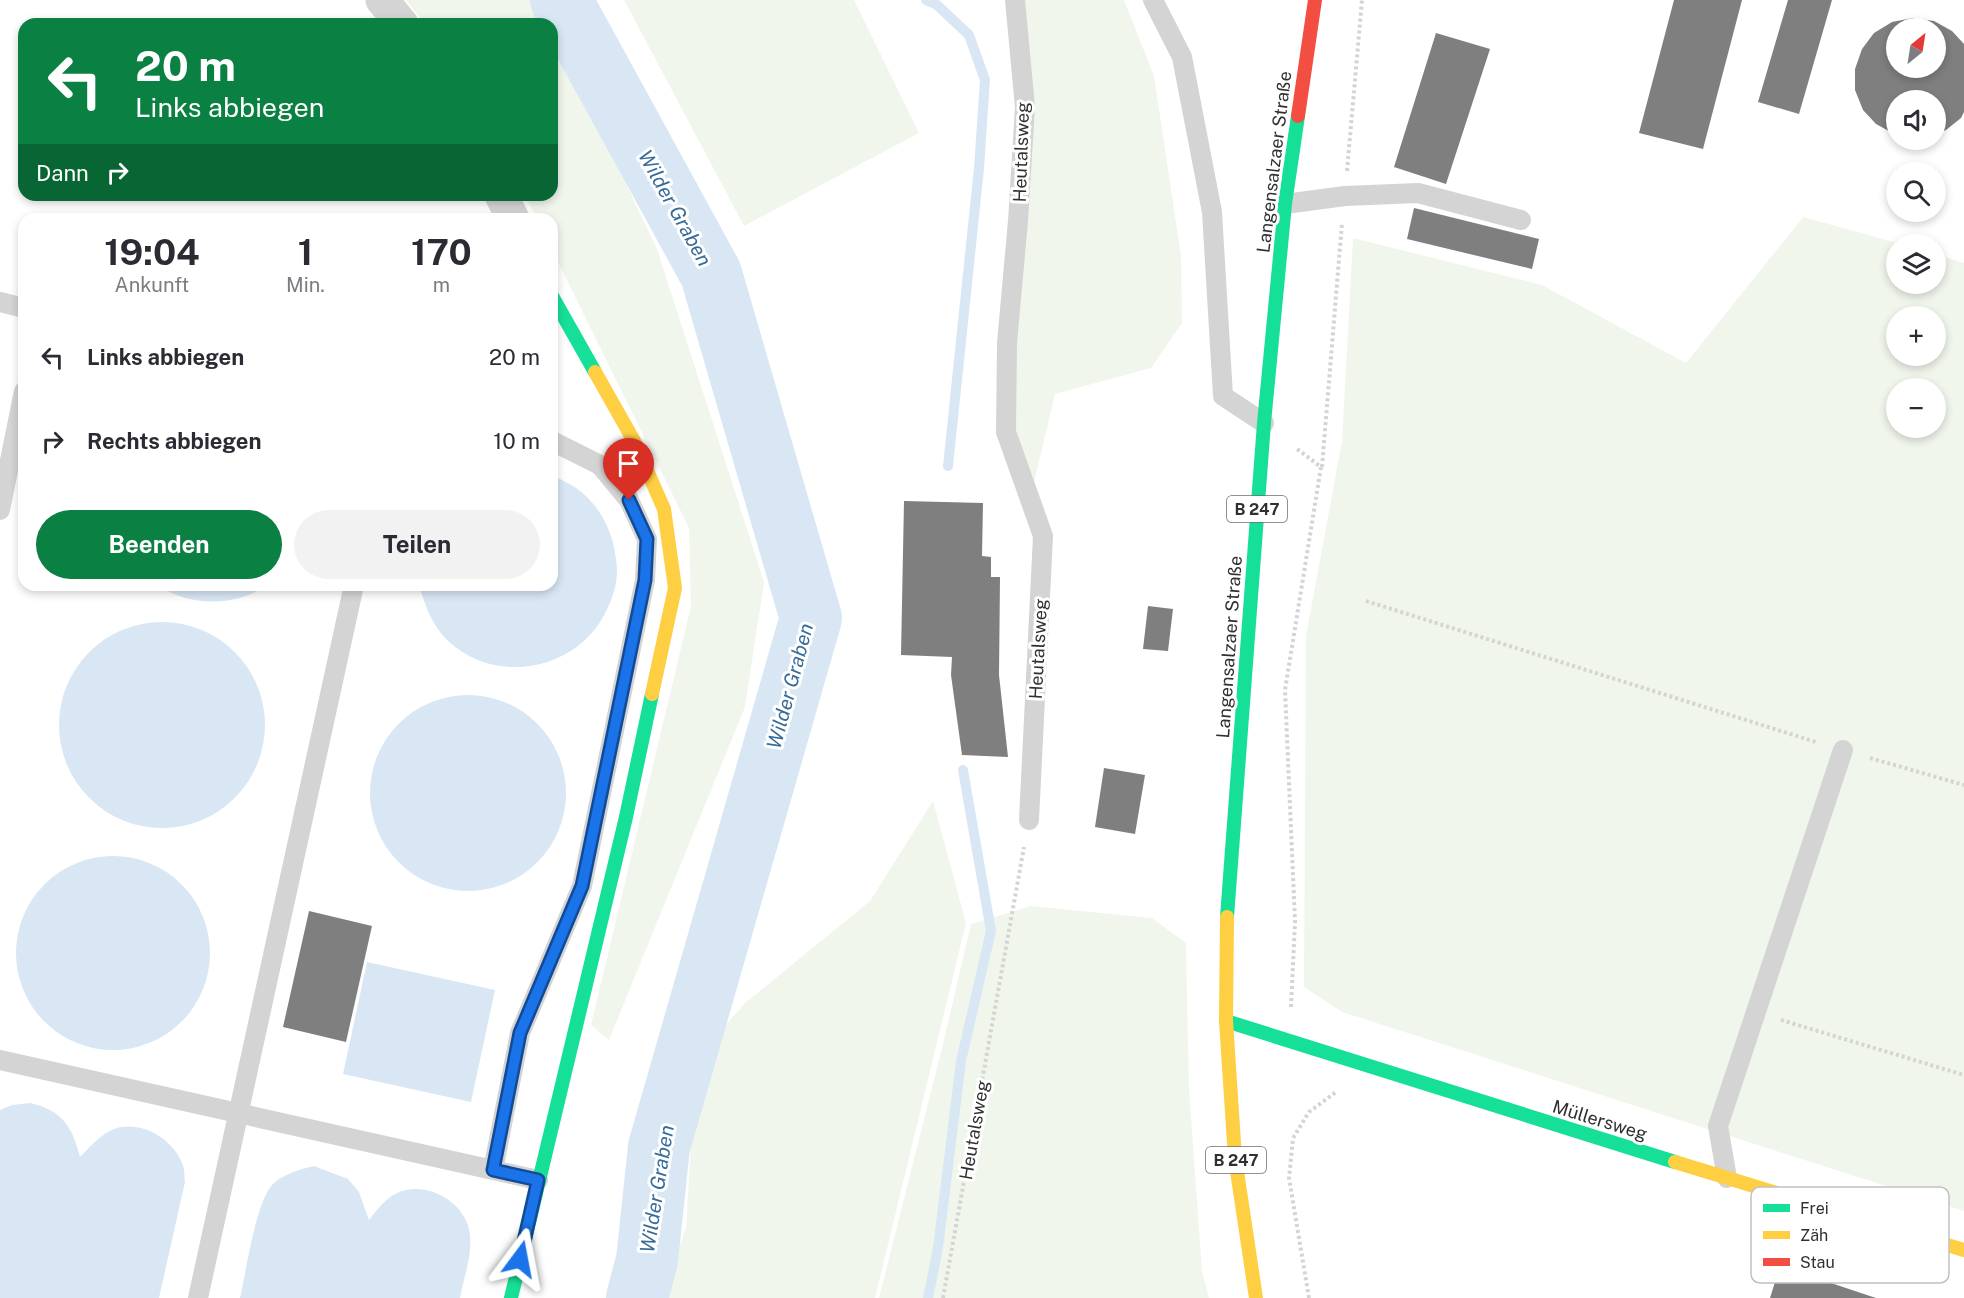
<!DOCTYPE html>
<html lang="de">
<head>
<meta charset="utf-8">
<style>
	:root { --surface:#fff; --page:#f2f2f3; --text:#2b2b33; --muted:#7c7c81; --accent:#0b8043 }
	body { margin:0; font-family:"Public Sans",sans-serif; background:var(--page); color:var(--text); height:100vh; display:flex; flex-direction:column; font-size:22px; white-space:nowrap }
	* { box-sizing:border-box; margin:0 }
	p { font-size:20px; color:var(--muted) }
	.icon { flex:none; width:33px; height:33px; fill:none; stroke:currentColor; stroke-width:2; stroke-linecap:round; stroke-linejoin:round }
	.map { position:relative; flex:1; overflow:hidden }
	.side { position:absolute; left:18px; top:213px; width:540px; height:378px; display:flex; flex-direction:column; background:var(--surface); border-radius:18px; box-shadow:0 3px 9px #0003 }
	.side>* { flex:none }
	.guide { position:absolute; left:18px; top:18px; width:540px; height:183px; border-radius:18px; box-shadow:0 3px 9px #0003; background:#0b8043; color:#fff; overflow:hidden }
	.needle { width:39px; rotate:30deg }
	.buttons { position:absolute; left:1886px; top:18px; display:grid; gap:12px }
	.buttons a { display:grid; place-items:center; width:60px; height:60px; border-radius:50%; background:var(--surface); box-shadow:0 3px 9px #0003; font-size:30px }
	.pin { position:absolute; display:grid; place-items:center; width:51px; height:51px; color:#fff; margin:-62px -26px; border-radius:50% 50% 50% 0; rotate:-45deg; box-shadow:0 0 6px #0007 }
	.pin .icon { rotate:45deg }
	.me { position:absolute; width:66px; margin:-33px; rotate:13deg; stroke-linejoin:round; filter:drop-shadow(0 0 4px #0008) }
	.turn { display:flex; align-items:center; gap:21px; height:126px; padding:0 18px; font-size:27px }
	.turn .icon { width:78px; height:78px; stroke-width:2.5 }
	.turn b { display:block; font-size:42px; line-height:51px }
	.then { display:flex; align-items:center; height:57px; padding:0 18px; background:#0003; gap:12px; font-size:22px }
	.eta { display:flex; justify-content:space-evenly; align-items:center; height:102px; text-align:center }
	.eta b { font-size:36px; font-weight:700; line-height:42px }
	.action { display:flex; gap:12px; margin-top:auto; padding:12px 18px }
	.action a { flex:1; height:69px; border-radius:36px; background:var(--accent); color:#fff; font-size:24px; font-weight:700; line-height:69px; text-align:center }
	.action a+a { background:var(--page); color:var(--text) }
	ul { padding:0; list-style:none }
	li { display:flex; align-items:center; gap:18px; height:84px; padding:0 18px }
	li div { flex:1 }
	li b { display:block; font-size:22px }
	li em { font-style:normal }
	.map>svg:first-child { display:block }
	.green { fill:#f1f6ed; fill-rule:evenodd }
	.water { fill:#d9e7f4 }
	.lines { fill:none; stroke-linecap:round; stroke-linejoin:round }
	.stream { stroke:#d9e7f4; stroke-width:10 }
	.river { stroke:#d9e7f4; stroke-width:62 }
	.building { fill:#7f7f7f; fill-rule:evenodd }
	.path { stroke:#d4d4d4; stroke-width:4; stroke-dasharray:3 3; stroke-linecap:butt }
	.lane { stroke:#d4d4d4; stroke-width:20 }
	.street { stroke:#d4d4d4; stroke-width:33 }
	.fast { stroke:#16e098; stroke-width:14 }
	.slow { stroke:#ffcf43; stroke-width:14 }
	.jam { stroke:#f24e42; stroke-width:14 }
	.route-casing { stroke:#114b97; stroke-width:15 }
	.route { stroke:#1a73e8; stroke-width:10 }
	.labels { text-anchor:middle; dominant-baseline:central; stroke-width:6; stroke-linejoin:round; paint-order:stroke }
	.shield { fill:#fff; stroke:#6e6e6e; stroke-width:1.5 }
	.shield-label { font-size:16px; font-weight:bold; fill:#303030 }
	.street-label { font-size:18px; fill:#303030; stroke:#fff }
	.water-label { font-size:20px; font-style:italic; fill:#376c99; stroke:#fff }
	.key { fill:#fff; stroke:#c1c1c1; stroke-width:1.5 }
	.key-label { font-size:16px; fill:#303030 }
</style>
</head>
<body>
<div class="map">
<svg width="1964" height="1298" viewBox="0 0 1964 1298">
	<rect width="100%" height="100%" fill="#fff"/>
	<path class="green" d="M 406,0 L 532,0 L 546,24 L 425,24 Z
		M 624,0 L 854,0 L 919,133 L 744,226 Z
		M 1023,0 L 1124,0 L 1154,76 L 1181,256 L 1182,323 L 1151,368 L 1055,394 L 1032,491 L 1012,432 Z
		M 552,34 L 566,58 L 657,249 L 764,582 L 745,707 L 609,1040 L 591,1025 L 691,606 L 689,528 L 552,250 L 552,219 L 537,219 L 525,195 L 552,195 Z
		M 1803,217 L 1901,244 L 1896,244 L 1896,284 L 1935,284 L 1935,254 L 1964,263 L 1964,1211 L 1342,1012 L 1304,987 L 1306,636 L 1342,441 L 1353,238 L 1542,285 L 1686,363 ZM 1896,316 L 1935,316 L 1935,356 L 1896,356 ZM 1896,388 L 1935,388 L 1935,428 L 1896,428 Z
		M 933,801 L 966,923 L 875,1298 L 661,1298 L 686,1228 L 696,1059 L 745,1003 L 870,901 Z
		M 1031,906 L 1152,918 L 1186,943 L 1189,1089 L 1202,1271 L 1209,1298 L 879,1298 L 944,1040 L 971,924 Z"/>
	<path class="water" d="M 552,475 C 560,479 569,483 576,488 C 597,502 612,529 615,553 C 616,559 617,566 617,571 C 617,588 610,605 602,619 C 570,672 494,684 448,641 C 432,626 425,605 419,585 L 552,585 Z
		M 158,585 L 267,585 C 237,607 188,607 158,585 Z
		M59 725a103 103 0 1 1 206 0a103 103 0 1 1-206 0Z
		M370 793a98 98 0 1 1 196 0a98 98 0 1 1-196 0Z
		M16 953a97 97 0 1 1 194 0a97 97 0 1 1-194 0Z
		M 367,962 L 495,990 L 471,1102 L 343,1074 Z
		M 30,1103 C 63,1111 72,1126 80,1157 C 91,1146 104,1130 121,1127 C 146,1123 173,1140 182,1163 C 185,1169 184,1176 185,1182 L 159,1298 L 0,1298 L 0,1110 L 12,1105 Z
		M 314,1166 L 348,1179 L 359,1192 L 369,1220 C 377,1210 384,1200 395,1194 C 423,1179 462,1199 469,1229 C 474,1251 464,1276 460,1298 L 240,1298 C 246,1273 256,1197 275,1182 C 287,1173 301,1169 314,1166 Z"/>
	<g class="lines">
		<path class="stream" d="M 926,0 L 937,5 L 969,35 L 985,80 L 979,168 L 948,466
			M 928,1298 L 938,1248 L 961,1061 L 991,931 L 963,770"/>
		<path class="river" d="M 561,0 L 711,274 L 811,618 L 659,1147 L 647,1260 L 637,1298"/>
	</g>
	<path class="building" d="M 1674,0 L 1742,0 L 1703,149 L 1639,133 Z
		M 1788,0 L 1832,0 L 1799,114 L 1758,102 Z
		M 1913,18 L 1934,21 L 1952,31 L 1964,44 L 1964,112 L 1961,118 L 1946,130 L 1935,134 L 1935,100 L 1896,100 L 1896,135 L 1876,124 L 1863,110 L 1855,90 L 1855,69 L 1862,49 L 1874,33 L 1892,22 ZM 1896,28 L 1935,28 L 1935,68 L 1896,68 Z
		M 1436,33 L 1490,49 L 1446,184 L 1394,167 Z
		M 1414,208 L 1539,239 L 1532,269 L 1407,239 Z
		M 904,501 L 983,503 L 982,556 L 991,557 L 991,577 L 1000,577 L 999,675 L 1008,757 L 962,755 L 951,675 L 952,657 L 901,655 Z
		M 1148,606 L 1173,609 L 1168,651 L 1143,649 Z
		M 1104,768 L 1145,775 L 1135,834 L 1095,827 Z
		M 309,911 L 372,926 L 346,1042 L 283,1027 Z
		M 1780,1266 L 1876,1298 L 1770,1298 Z"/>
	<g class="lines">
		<path class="path" d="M 1347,171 L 1362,0
			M 1322,467 L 1342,223
			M 1366,601 L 1816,742
			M 1870,758 L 1964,785
			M 1291,1007 L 1295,922 L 1285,690 L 1321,467 L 1297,449
			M 1781,1020 L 1964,1075
			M 943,1298 L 1024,847
			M 1309,1298 L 1289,1178 L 1293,1138 L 1309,1112 L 1336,1092"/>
		<path class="lane" d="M 1015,0 L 1025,107 L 1018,221 L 1007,343 L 1006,432 L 1043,536 L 1029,820
			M 1153,0 L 1182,57 L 1212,212 L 1223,396 L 1264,423
			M 1285,204 L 1345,196 L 1418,193 L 1521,220
			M 0,302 L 24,308
			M 0,510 L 24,391
			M 0,1060 L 538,1180
			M 493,1170 L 520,1033 L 582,886 L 645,580 L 647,539 L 629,500 L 600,465 L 552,441
			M 1727,1178 L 1718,1126 L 1843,750
			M 198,1298 L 354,585"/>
		<path class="street" d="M 382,0 L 402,24
			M 501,195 L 513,219"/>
		<path class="fast" d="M 552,296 L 595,372
			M 1227,917 L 1264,423 L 1285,204 L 1298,116
			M 1226,1021 L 1675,1162
			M 511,1298 L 626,817 L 652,694"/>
		<path class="slow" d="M 595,372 L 634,441 L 664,509 L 675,588 L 652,694
			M 1227,917 L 1226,1021 L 1235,1158 L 1256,1298
			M 1675,1162 L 1964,1250"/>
		<path class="jam" d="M 1298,116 L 1315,0"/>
	</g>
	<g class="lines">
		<g class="route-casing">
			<path id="route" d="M 520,1259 L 538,1180 L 493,1170 L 520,1033 L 582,886 L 645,580 L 647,539 L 629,500"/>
		</g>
		<use href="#route" class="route"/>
	</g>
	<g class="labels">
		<g class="shield">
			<rect x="1227" y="496" width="60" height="26" rx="4.5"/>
			<rect x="1206" y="1147" width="60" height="26" rx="4.5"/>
		</g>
		<g class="shield-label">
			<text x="1257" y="509">B 247</text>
			<text x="1236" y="1160">B 247</text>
		</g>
		<g class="street-label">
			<text transform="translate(1021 152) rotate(-88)">Heutalsweg</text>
			<text transform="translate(1274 162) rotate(-83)">Langensalzaer Straße</text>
			<text transform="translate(1229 647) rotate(-86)">Langensalzaer Straße</text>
			<text transform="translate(1038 649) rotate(-87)">Heutalsweg</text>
			<text transform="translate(1600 1120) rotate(17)">Müllersweg</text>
			<text transform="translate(974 1130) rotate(-80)">Heutalsweg</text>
		</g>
		<g class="water-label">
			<text transform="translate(675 208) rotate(61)">Wilder Graben</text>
			<text transform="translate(790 686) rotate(-75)">Wilder Graben</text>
			<text transform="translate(657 1189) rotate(-81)">Wilder Graben</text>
		</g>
	</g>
	<rect x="1751" y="1187" width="198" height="96" rx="9" class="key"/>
	<rect x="1763" y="1204" width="27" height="8" fill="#16e098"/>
	<rect x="1763" y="1231" width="27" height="8" fill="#ffcf43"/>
	<rect x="1763" y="1258" width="27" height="8" fill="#f24e42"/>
	<g class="key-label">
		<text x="1800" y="1214">Frei</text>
		<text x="1800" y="1241">Zäh</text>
		<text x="1800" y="1268">Stau</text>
	</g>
</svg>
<div class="buttons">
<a><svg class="needle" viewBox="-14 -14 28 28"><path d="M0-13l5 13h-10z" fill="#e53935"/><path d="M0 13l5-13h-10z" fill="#7c7c81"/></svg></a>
<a><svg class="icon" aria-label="sound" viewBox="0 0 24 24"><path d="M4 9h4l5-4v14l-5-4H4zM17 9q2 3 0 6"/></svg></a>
<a><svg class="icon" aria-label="search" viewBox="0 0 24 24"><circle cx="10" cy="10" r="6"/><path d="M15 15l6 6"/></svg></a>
<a><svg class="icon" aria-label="layers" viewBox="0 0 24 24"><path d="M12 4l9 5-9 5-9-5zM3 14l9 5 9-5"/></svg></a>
<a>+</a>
<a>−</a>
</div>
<div class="pin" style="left:629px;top:500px;background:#d93025"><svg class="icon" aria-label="arrive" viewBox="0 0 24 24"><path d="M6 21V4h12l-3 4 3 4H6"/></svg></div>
<svg class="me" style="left:520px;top:1259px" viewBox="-20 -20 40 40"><path d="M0-17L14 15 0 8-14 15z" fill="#1a73e8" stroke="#fff" stroke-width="4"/></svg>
<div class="guide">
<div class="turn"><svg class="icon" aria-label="left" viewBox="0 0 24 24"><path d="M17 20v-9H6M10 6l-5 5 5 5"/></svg><div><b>20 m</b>Links abbiegen</div></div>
<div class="then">Dann<svg class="icon" aria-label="right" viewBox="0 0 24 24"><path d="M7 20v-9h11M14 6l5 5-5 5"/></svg></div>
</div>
<section class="side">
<div class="eta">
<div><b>19:04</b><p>Ankunft</p></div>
<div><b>1</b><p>Min.</p></div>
<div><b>170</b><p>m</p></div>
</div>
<ul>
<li><svg class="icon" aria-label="left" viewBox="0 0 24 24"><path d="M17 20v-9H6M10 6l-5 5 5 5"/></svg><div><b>Links abbiegen</b></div><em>20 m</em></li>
<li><svg class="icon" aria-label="right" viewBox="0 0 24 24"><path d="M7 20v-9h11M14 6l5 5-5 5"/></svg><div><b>Rechts abbiegen</b></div><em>10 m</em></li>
</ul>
<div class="action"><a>Beenden</a><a>Teilen</a></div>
</section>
</div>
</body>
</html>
